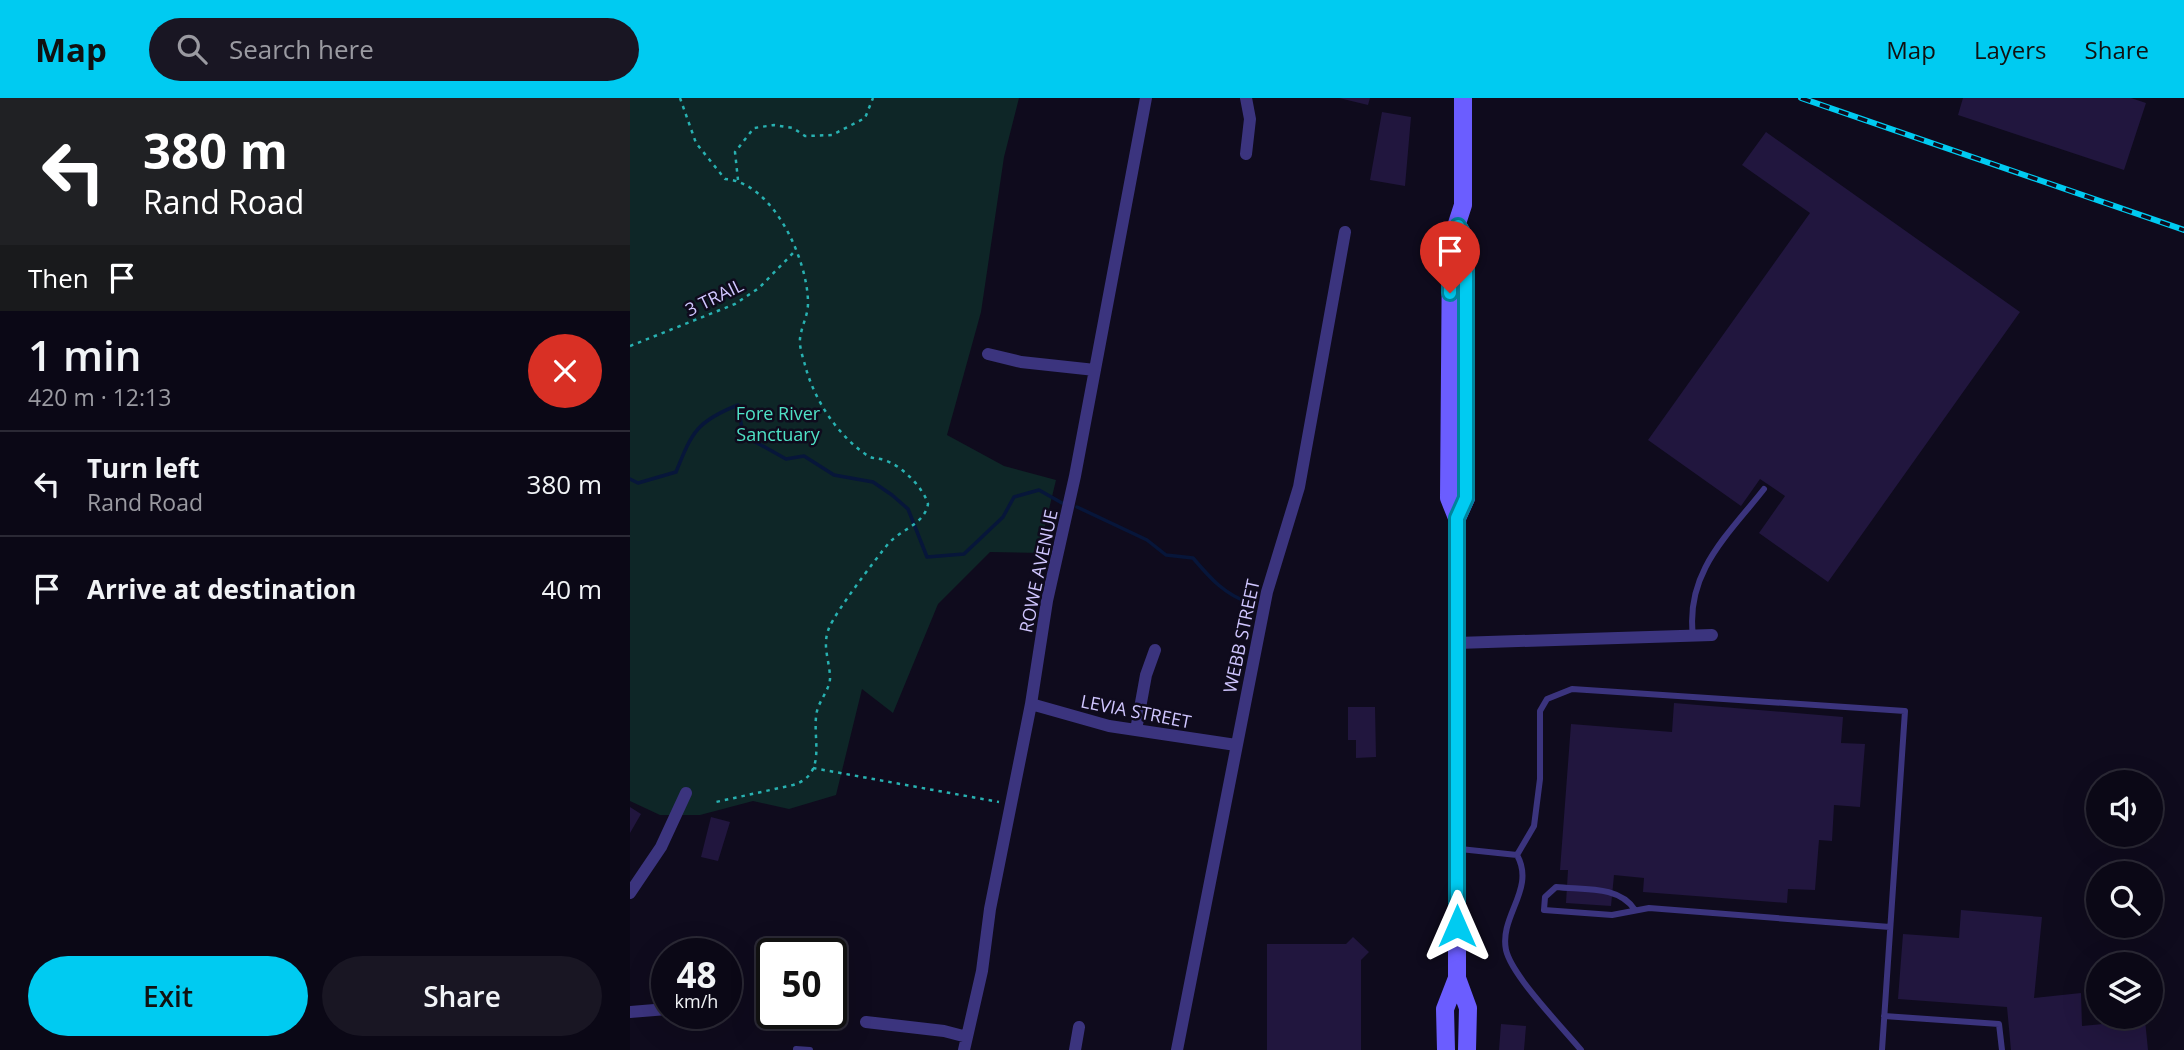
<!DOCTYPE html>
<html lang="en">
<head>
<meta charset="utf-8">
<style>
	:root { --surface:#0b0816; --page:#191623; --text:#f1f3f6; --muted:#9a9aa1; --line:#2b2935; --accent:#00cbf1 }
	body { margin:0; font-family:"Open Sans",sans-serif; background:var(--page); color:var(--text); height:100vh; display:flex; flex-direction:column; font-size:26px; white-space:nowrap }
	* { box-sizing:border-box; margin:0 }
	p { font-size:23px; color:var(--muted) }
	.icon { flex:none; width:38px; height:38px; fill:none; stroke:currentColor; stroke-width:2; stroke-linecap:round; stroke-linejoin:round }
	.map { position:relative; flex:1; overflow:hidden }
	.side { display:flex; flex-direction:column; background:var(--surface); width:630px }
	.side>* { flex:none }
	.banner { background:#202124; color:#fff; overflow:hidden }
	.tools { position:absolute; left:1456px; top:672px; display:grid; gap:14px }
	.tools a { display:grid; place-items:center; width:77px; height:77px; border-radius:50%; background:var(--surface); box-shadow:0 7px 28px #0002,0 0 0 2px var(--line); font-size:35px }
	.speed { position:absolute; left:21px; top:840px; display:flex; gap:14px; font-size:35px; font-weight:700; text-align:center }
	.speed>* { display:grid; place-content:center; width:91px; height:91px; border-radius:50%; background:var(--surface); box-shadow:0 7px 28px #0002,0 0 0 2px var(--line); line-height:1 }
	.speed small { font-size:18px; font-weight:400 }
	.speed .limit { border:4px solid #111; border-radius:10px; background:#fff; color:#111 }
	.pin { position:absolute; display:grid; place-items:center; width:60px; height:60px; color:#fff; margin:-72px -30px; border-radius:50% 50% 50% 0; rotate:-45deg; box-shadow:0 0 7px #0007 }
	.pin .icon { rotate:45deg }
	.me { position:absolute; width:77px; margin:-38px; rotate:0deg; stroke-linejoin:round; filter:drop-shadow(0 0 5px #0008) }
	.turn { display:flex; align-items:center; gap:24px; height:147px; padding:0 28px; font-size:32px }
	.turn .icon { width:91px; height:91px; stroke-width:2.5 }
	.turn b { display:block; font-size:49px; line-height:60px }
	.then { display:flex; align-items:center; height:66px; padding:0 28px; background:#0003; gap:14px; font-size:26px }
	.round { display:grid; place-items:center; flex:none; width:74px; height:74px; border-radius:37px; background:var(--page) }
	.headline { display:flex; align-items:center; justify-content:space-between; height:119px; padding:0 28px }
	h1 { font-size:42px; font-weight:600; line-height:52px }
	.button { display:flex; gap:14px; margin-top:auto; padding:14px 28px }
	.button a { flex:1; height:80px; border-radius:42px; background:var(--accent); color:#111; font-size:28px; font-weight:600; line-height:80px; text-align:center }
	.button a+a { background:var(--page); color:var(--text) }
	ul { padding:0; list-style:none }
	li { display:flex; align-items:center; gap:21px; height:105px; padding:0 28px; border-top:2px solid var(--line) }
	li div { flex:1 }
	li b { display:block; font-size:26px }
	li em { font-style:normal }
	header { display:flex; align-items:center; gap:42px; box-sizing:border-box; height:98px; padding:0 35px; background:var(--accent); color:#111 }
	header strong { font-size:33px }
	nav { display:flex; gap:38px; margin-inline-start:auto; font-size:24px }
	.search { width:490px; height:63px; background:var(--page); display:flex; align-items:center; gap:18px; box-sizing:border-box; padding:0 24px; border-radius:38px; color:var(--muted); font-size:26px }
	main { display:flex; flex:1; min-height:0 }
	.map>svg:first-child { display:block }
	.green { fill:#0e2627 }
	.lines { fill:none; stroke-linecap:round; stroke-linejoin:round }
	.stream { stroke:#07163a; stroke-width:3.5 }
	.building { fill:#21163e }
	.path { stroke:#28b1b1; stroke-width:2.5; stroke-dasharray:3.5 5; stroke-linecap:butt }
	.service { stroke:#3b347e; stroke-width:6 }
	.minor { stroke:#3b347e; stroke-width:12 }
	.secondary { stroke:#6b5dff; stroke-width:18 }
	.rail-casing { stroke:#00cbf1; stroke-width:6 }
	.rail { stroke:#0f0b1d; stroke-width:3.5; stroke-dasharray:10; stroke-linecap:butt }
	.route-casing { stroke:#00849d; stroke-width:18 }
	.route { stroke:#00cbf1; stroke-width:12 }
	.labels { text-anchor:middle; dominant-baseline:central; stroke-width:5; stroke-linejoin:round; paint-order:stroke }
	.street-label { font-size:18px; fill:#d0c6ff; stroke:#0f0b1d }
	.park-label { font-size:18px; fill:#4fe2c6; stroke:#0f0b1d }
</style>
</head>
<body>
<header>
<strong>Map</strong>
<div class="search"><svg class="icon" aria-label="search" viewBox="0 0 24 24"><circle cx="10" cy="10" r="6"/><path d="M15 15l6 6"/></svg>Search here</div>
<nav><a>Map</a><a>Layers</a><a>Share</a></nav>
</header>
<main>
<section class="side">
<div class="banner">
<div class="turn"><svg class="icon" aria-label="left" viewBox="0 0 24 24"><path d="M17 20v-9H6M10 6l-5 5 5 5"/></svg><div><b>380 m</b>Rand Road</div></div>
<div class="then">Then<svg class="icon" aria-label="arrive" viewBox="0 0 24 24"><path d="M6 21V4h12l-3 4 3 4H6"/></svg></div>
</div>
<div class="headline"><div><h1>1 min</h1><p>420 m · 12:13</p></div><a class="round" style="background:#d93025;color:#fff"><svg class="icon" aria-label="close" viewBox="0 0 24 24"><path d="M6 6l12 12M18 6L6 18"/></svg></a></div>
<ul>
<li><svg class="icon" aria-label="left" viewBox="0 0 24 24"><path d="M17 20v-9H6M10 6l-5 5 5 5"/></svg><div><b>Turn left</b><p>Rand Road</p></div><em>380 m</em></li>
<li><svg class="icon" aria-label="arrive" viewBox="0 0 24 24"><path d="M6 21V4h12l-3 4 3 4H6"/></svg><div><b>Arrive at destination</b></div><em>40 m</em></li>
</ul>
<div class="button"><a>Exit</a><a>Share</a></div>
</section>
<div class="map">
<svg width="1554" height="952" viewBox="0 0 1554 952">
	<rect width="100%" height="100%" fill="#0f0b1d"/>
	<path class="green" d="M 0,0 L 389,0 L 374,59 L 351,214 L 317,337 L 374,368 L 426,382 L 414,432 L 413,455 L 360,454 L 308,506 L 263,615 L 232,591 L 206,697 L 159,711 L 123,703 L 70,717 L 30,717 L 0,703 Z"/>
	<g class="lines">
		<path class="stream" d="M 0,381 L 8,385 L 46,374 C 62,334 67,323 108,307 L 113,337 L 156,361 L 174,358 L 204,377 L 243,384 L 262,397 L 278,411 L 297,459 L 334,456 L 373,419 L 384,399 L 409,392 L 432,405
			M 447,409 L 517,442 L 536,457 L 563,460 C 580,480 595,497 620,505"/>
	</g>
	<path class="building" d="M 709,0 L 740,0 L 738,7 Z
		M 1333,0 L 1501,0 L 1516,5 L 1494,72 L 1328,17 Z
		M 752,14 L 781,19 L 775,88 L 740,82 Z
		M 1136,34 L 1390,214 L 1198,484 L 1129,435 L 1155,398 L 1130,381 L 1111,408 L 1018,342 L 1180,115 L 1112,67 Z
		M 1044,605 L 1213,619 L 1211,645 L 1235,646 L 1230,709 L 1204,707 L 1202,743 L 1189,742 L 1185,792 L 1158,791 L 1157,805 L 1013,794 L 1014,780 L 984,777 L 981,808 L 936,805 L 938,772 L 930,772 L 941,626 L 1042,634 Z
		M 718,609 L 745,609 L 746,659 L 726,660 L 726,642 L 718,642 Z
		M 0,709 L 11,716 L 0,735 Z
		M 81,719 L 100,724 L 88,763 L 71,759 Z
		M 1331,812 L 1412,819 L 1404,900 L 1451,895 L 1452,928 L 1515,922 L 1518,952 L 1381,952 L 1377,909 L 1268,901 L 1273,836 L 1329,840 Z
		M 723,839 L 739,854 L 731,862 L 731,952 L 637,952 L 637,846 L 716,846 Z
		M 871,926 L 896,928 L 894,952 L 869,952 Z"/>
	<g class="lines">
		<path class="path" d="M 50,0 L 66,45 L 95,81 C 143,84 178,162 178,205 C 178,218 171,229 170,241 C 169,248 173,260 175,267 C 184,302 208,338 238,358 C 243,361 248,360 254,362 C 271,367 293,389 298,406 C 294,427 271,431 258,446 C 245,462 206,513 199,530 C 192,547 199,561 200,578 C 201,590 190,601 187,613 C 181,639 199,676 163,687 L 86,704
			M 108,82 L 105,54 L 124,30 L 144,27 L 163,30 L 175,38 L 202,37 L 235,20 L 243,0
			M 0,248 L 105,206 L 129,190 L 166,152
			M 183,670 L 369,704"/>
		<path class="service" d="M 1063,538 C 1055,474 1098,437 1134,391
			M 830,751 L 887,757
			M 1005,812 C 989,787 953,792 926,789 L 915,799 L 914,812 L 982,817 L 1019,810 L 1260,829
			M 1254,918 L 1369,926 L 1372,952
			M 166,951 L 180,952
			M 951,952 C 932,929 882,878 876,852 C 869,818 906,791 887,757 L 904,728 L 910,681 L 910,613 L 917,601 L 942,591 L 1275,613 L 1252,952"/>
		<path class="minor" d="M 616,0 L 620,21 L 616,56
			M 358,256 L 391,264 L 465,272
			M 827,545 L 1082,537
			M 401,606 L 479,628 L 606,647
			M 506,632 L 516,577 L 525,552
			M 0,795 L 31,749 L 56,695
			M 0,914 L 37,911
			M 236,924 L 314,933 L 337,939
			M 334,952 L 352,873 L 360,811 L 401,606 L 417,503 L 445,378 L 516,0
			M 445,952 L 449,929
			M 547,952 L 637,494 L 669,389 L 715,134"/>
		<path class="secondary" d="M 833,0 L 833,107 L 821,144 L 819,400 L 827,420 L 827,880 L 838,910 L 837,952
			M 827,420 L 836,400 L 836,142 L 828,128
			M 816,952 L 815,911 L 827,880"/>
		<g class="rail-casing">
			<path id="rail" d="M 1171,0 L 1554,132"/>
		</g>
		<use href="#rail" class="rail"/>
	</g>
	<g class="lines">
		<g class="route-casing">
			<path id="route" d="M 820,195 L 821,144 L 828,128 L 836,142 L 836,400 L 827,420 L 827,828"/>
		</g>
		<use href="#route" class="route"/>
	</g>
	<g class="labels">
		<g class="street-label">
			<text transform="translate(84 199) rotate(-26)">3 TRAIL</text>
			<text transform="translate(408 473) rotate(-78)">ROWE AVENUE</text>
			<text transform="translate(611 538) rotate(-78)">WEBB STREET</text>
			<text transform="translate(506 613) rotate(11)">LEVIA STREET</text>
		</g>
		<g class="park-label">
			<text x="148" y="315">Fore River<tspan x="148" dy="21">Sanctuary</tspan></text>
		</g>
	</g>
</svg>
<div class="tools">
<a><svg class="icon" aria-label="sound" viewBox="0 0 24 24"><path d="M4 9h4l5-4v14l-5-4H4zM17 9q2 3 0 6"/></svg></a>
<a><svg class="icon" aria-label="search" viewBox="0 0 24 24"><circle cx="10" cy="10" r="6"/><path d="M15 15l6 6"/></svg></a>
<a><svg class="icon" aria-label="layers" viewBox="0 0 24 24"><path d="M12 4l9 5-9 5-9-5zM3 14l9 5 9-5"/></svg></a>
</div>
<div class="speed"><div>48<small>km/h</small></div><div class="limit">50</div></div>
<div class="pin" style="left:820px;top:195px;background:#d93025"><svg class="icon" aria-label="arrive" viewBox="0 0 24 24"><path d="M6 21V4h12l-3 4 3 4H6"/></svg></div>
<svg class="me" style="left:827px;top:828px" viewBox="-20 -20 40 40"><path d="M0-17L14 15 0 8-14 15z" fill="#00cbf1" stroke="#fff" stroke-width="4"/></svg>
</div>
</main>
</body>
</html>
